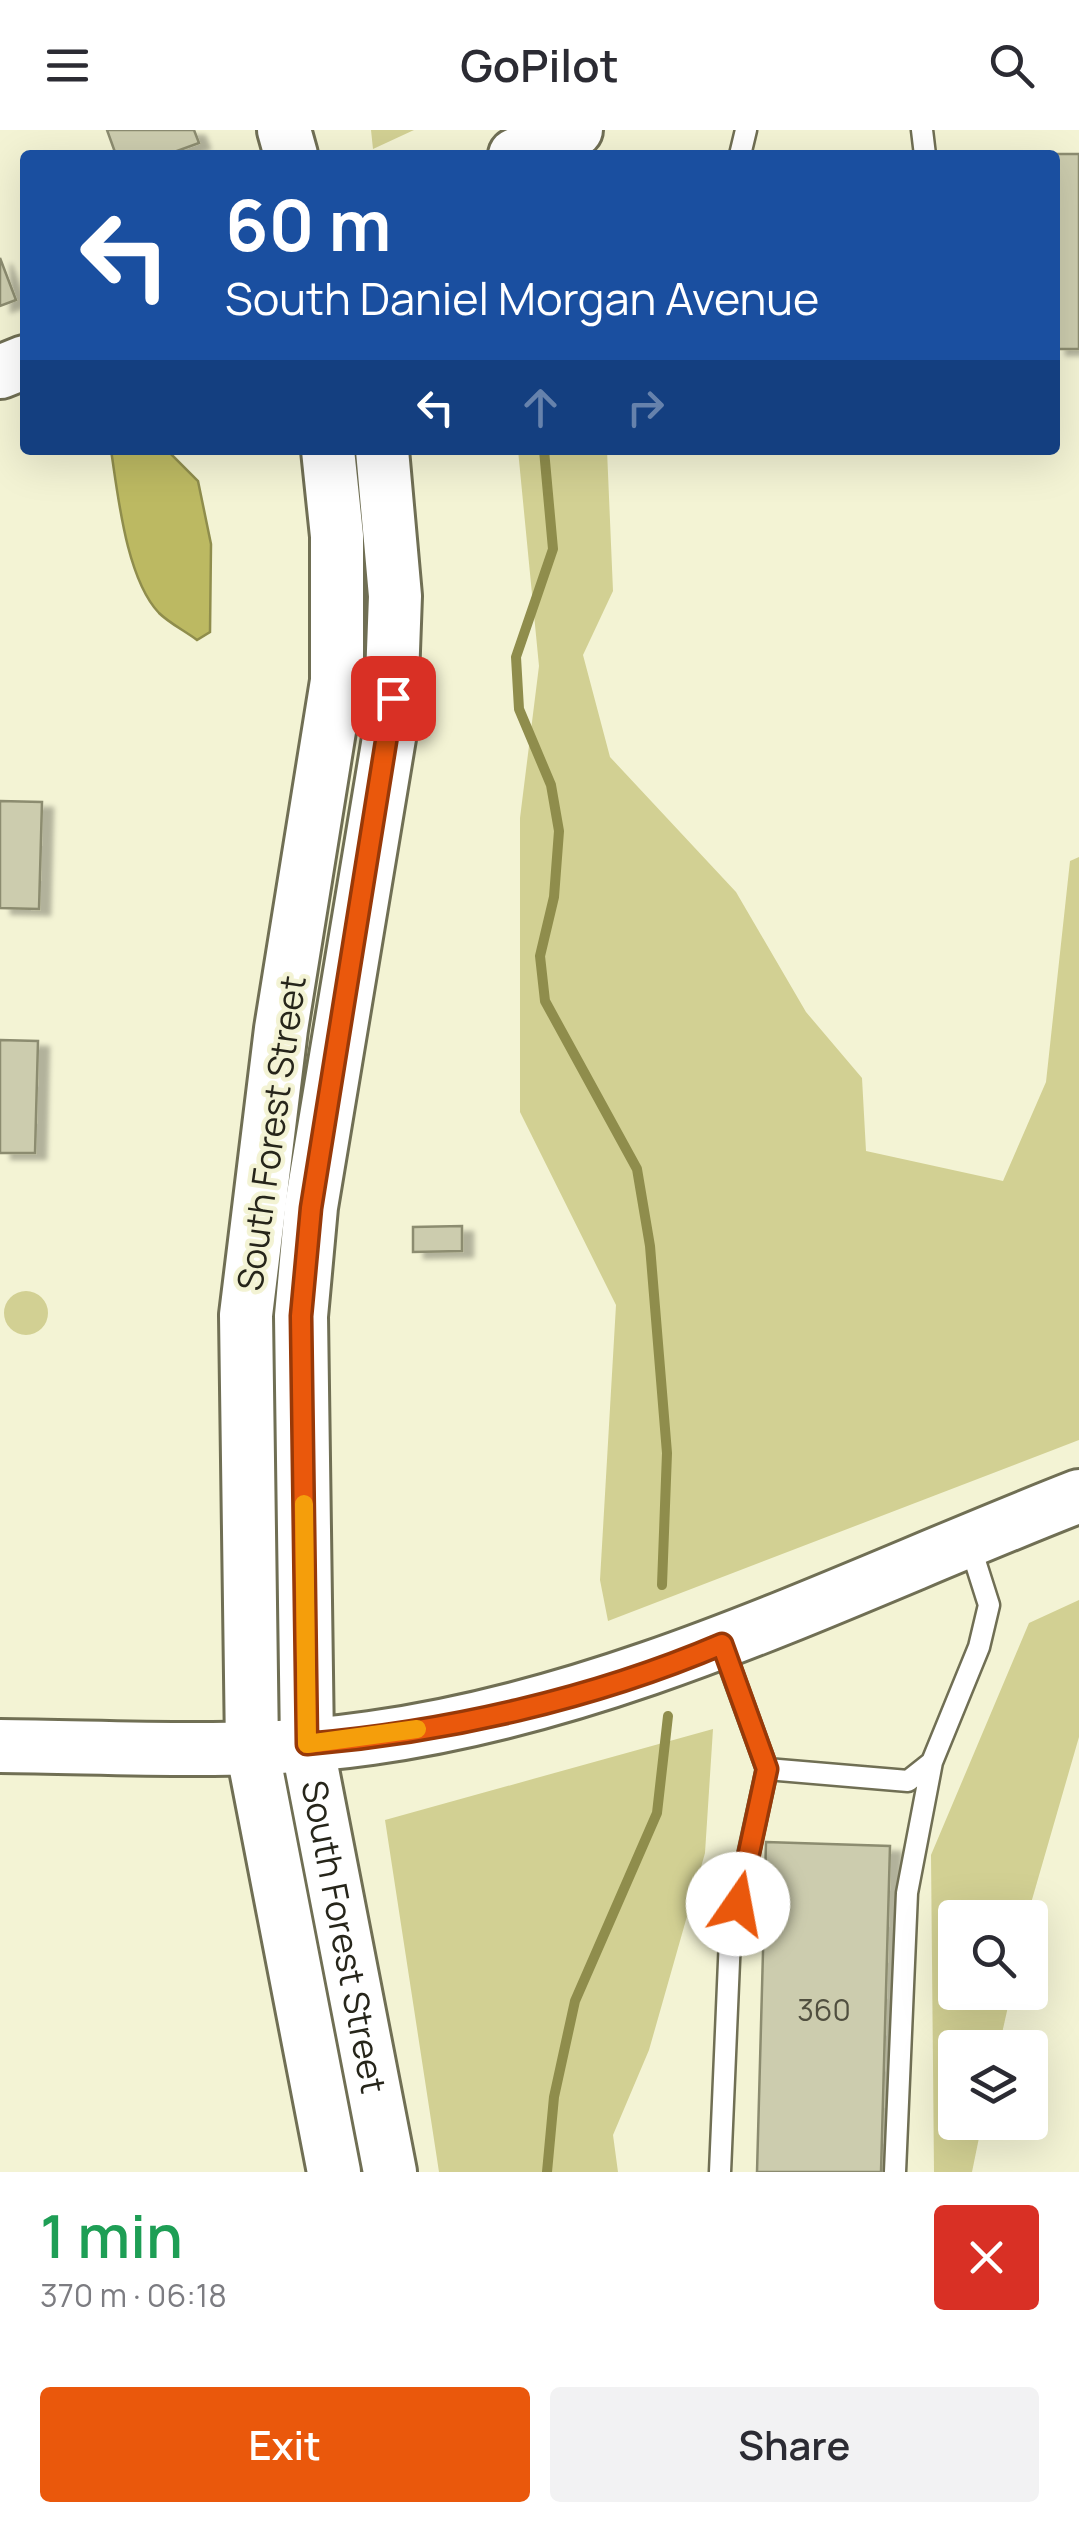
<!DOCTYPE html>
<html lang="en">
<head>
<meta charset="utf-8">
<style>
	:root { --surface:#fff; --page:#f2f2f3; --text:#2b2b33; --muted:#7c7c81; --accent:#ea580c }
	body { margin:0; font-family:Manrope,sans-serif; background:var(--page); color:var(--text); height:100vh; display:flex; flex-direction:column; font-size:38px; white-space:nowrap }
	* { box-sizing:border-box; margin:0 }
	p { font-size:32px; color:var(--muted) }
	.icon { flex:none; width:55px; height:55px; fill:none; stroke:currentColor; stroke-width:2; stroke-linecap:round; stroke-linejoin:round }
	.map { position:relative; height:2042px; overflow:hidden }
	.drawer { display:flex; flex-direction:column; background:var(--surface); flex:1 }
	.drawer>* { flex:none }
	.banner { position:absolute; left:20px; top:20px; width:1040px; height:305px; border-radius:10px; box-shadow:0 10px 40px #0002; background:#1a4fa0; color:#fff; overflow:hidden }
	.controls { position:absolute; left:938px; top:1770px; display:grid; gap:20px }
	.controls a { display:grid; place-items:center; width:110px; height:110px; border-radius:10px; background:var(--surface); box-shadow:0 10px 40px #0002; font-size:50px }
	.pin { position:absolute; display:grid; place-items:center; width:85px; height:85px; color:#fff; margin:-42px; border-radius:20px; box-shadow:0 5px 15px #0006 }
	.me { position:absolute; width:110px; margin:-55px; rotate:12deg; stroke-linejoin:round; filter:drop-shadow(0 0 8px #0008) }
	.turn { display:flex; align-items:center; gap:35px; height:210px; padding:0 40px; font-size:45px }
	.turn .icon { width:130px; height:130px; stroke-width:2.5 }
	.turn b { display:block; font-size:70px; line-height:85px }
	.lanes { display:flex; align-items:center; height:95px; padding:0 40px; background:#0003; justify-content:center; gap:50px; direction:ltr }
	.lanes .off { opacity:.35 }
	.round { display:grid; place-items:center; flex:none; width:105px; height:105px; border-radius:10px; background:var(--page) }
	.headline { display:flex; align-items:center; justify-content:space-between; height:170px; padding:0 40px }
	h1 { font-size:60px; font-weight:600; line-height:75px; color:#1e9e55 }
	.primary-button { display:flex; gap:20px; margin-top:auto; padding:20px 40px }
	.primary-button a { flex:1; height:115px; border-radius:10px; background:var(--accent); color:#fff; font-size:40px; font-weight:600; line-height:115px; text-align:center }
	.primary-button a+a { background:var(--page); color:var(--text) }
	header { display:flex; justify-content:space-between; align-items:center; height:130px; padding:0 40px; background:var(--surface); font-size:45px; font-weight:600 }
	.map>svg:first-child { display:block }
	.green { fill:#d2d093 }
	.water { fill:#bcb962; stroke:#8f8d4c; stroke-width:2.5 }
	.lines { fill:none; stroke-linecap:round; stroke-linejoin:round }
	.stream { stroke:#8f8d4c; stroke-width:10 }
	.building { fill:#ccccae; stroke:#8c8c6f; stroke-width:2.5; filter:url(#shadow) }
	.lane-casing { stroke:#706f54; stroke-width:25 }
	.secondary-casing { stroke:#706f54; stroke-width:58 }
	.lane { stroke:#fff; stroke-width:20 }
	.secondary { stroke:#fff; stroke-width:52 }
	.route-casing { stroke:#983908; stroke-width:25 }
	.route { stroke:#ea580c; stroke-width:18 }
	.slow { stroke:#f59e0b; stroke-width:18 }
	.labels { text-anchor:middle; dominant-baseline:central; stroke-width:9; stroke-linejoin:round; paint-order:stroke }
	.number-label { font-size:30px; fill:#504f3f }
	.street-label { font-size:35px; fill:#26251a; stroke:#f3f3d4 }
</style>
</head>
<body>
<header><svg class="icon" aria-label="menu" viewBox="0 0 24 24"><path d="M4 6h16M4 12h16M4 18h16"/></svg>GoPilot<svg class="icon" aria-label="search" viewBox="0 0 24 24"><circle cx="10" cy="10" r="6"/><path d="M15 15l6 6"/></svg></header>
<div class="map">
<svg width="1079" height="2042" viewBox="0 0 1079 2042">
	<defs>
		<filter id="shadow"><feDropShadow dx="11" dy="6" stdDeviation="2.5" flood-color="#0004"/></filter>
	</defs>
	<rect width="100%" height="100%" fill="#f3f3d4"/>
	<path class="green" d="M 371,0 L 414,0 L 373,19 Z
		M 518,320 L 607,320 L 613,461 L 583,525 L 610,627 L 736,762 L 806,882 L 862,948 L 866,1021 L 1003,1051 L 1046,952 L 1070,731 L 1079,727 L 1079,1310 L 608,1491 L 600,1450 L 616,1175 L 520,982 L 520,688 L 539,536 Z
		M4 1183a22 22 0 1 1 44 0a22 22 0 1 1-44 0Z
		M 1079,1470 L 1079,1607 L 1027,1787 L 955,1788 L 955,1862 L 1011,1863 L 999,1917 L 955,1918 L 955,1992 L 982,1993 L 972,2042 L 934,2042 L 931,1725 L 1029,1493 Z
		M 713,1599 L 705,1723 L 649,1920 L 613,2005 L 618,2042 L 439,2042 L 385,1690 Z"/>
	<path class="water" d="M 111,320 L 167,320 L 198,351 L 211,414 L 210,502 L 197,510 C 185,501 169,493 159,483 C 126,448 118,365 111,320 Z"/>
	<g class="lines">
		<path class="stream" d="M 544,320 L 553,419 L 516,527 L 519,579 L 551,655 L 559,701 L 554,767 L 540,826 L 545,871 L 637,1039 L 650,1116 L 667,1323 L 662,1455
			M 547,2042 L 554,1967 L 575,1871 L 657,1683 L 668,1586"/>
	</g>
	<path class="building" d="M 107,0 L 194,0 L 199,13 L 166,25 L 116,25 Z
		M 1037,24 L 1079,24 L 1079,219 L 1055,219 L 1055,25 Z
		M 0,128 L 16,170 L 0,176 Z
		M 0,671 L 42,672 L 39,779 L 0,778 Z
		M 0,910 L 38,911 L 35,1023 L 0,1023 Z
		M 462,1096 L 462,1121 L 413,1122 L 413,1097 Z
		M 766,1712 L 890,1716 L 881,2042 L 757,2042 Z"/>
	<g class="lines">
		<g class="lane-casing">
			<path id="lane" d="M 922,0 L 925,25
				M 740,25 L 746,0
				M 722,1515 L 767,1639 L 908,1651 L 932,1632 L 979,1517 L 989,1475 L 969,1412
				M 720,2042 L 730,1808 L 767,1639
				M 895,2042 L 907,1763 L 932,1632"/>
		</g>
		<g class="secondary-casing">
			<g id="secondary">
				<path d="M 284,0 L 291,25"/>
				<path d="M 515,25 L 576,0"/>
				<path d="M 0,242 L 25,232"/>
				<path d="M 328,320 L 337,406 L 337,551 L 281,899 L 246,1185 L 252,1618 L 334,2042"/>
				<path id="s1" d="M 382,320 L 395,466 L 390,602 L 311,1077 L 301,1186 L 307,1614 L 390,2042"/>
				<path d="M 0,1616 C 123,1617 249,1626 371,1608 C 622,1573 846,1457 1079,1366"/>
			</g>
		</g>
		<use href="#lane" class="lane"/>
		<use href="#secondary" class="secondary"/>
	</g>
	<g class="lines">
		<g class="route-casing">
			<path id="route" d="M 393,568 L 311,1078 L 301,1186 L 307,1614 C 446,1602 593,1569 722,1514 L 767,1639 L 738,1774"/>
		</g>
		<use href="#route" class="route"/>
		<path class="slow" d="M 304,1374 L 307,1614 L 417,1599"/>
	</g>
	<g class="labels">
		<g class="number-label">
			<text x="824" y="1879">360</text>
		</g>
		<g class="street-label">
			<text transform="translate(271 1003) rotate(-82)">South Forest Street</text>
			<text stroke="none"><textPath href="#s1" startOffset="1498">South Forest Street</textPath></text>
		</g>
	</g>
</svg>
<div class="controls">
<a><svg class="icon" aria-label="search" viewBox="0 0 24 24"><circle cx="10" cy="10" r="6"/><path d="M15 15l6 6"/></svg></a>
<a><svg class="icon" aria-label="layers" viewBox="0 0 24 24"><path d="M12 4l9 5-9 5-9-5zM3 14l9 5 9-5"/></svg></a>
</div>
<div class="pin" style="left:393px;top:568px;background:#d93025"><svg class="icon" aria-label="arrive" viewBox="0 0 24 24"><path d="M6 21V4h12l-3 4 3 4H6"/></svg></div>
<svg class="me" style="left:738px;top:1774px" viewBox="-20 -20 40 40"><circle r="19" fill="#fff"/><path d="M0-13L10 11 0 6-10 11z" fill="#ea580c"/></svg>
<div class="banner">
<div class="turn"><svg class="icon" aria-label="left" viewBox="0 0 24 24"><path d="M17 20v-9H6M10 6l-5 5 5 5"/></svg><div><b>60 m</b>South Daniel Morgan Avenue</div></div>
<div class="lanes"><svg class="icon" aria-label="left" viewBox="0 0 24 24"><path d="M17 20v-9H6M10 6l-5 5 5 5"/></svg><svg class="icon off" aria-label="ahead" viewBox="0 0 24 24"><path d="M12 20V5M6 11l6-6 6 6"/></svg><svg class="icon off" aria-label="right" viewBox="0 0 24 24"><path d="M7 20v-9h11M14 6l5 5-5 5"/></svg></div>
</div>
</div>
<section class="drawer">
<div class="headline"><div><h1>1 min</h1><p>370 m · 06:18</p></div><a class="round" style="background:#d93025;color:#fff"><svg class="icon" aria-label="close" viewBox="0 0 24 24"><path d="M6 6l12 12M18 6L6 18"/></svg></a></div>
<div class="primary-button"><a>Exit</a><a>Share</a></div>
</section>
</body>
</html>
